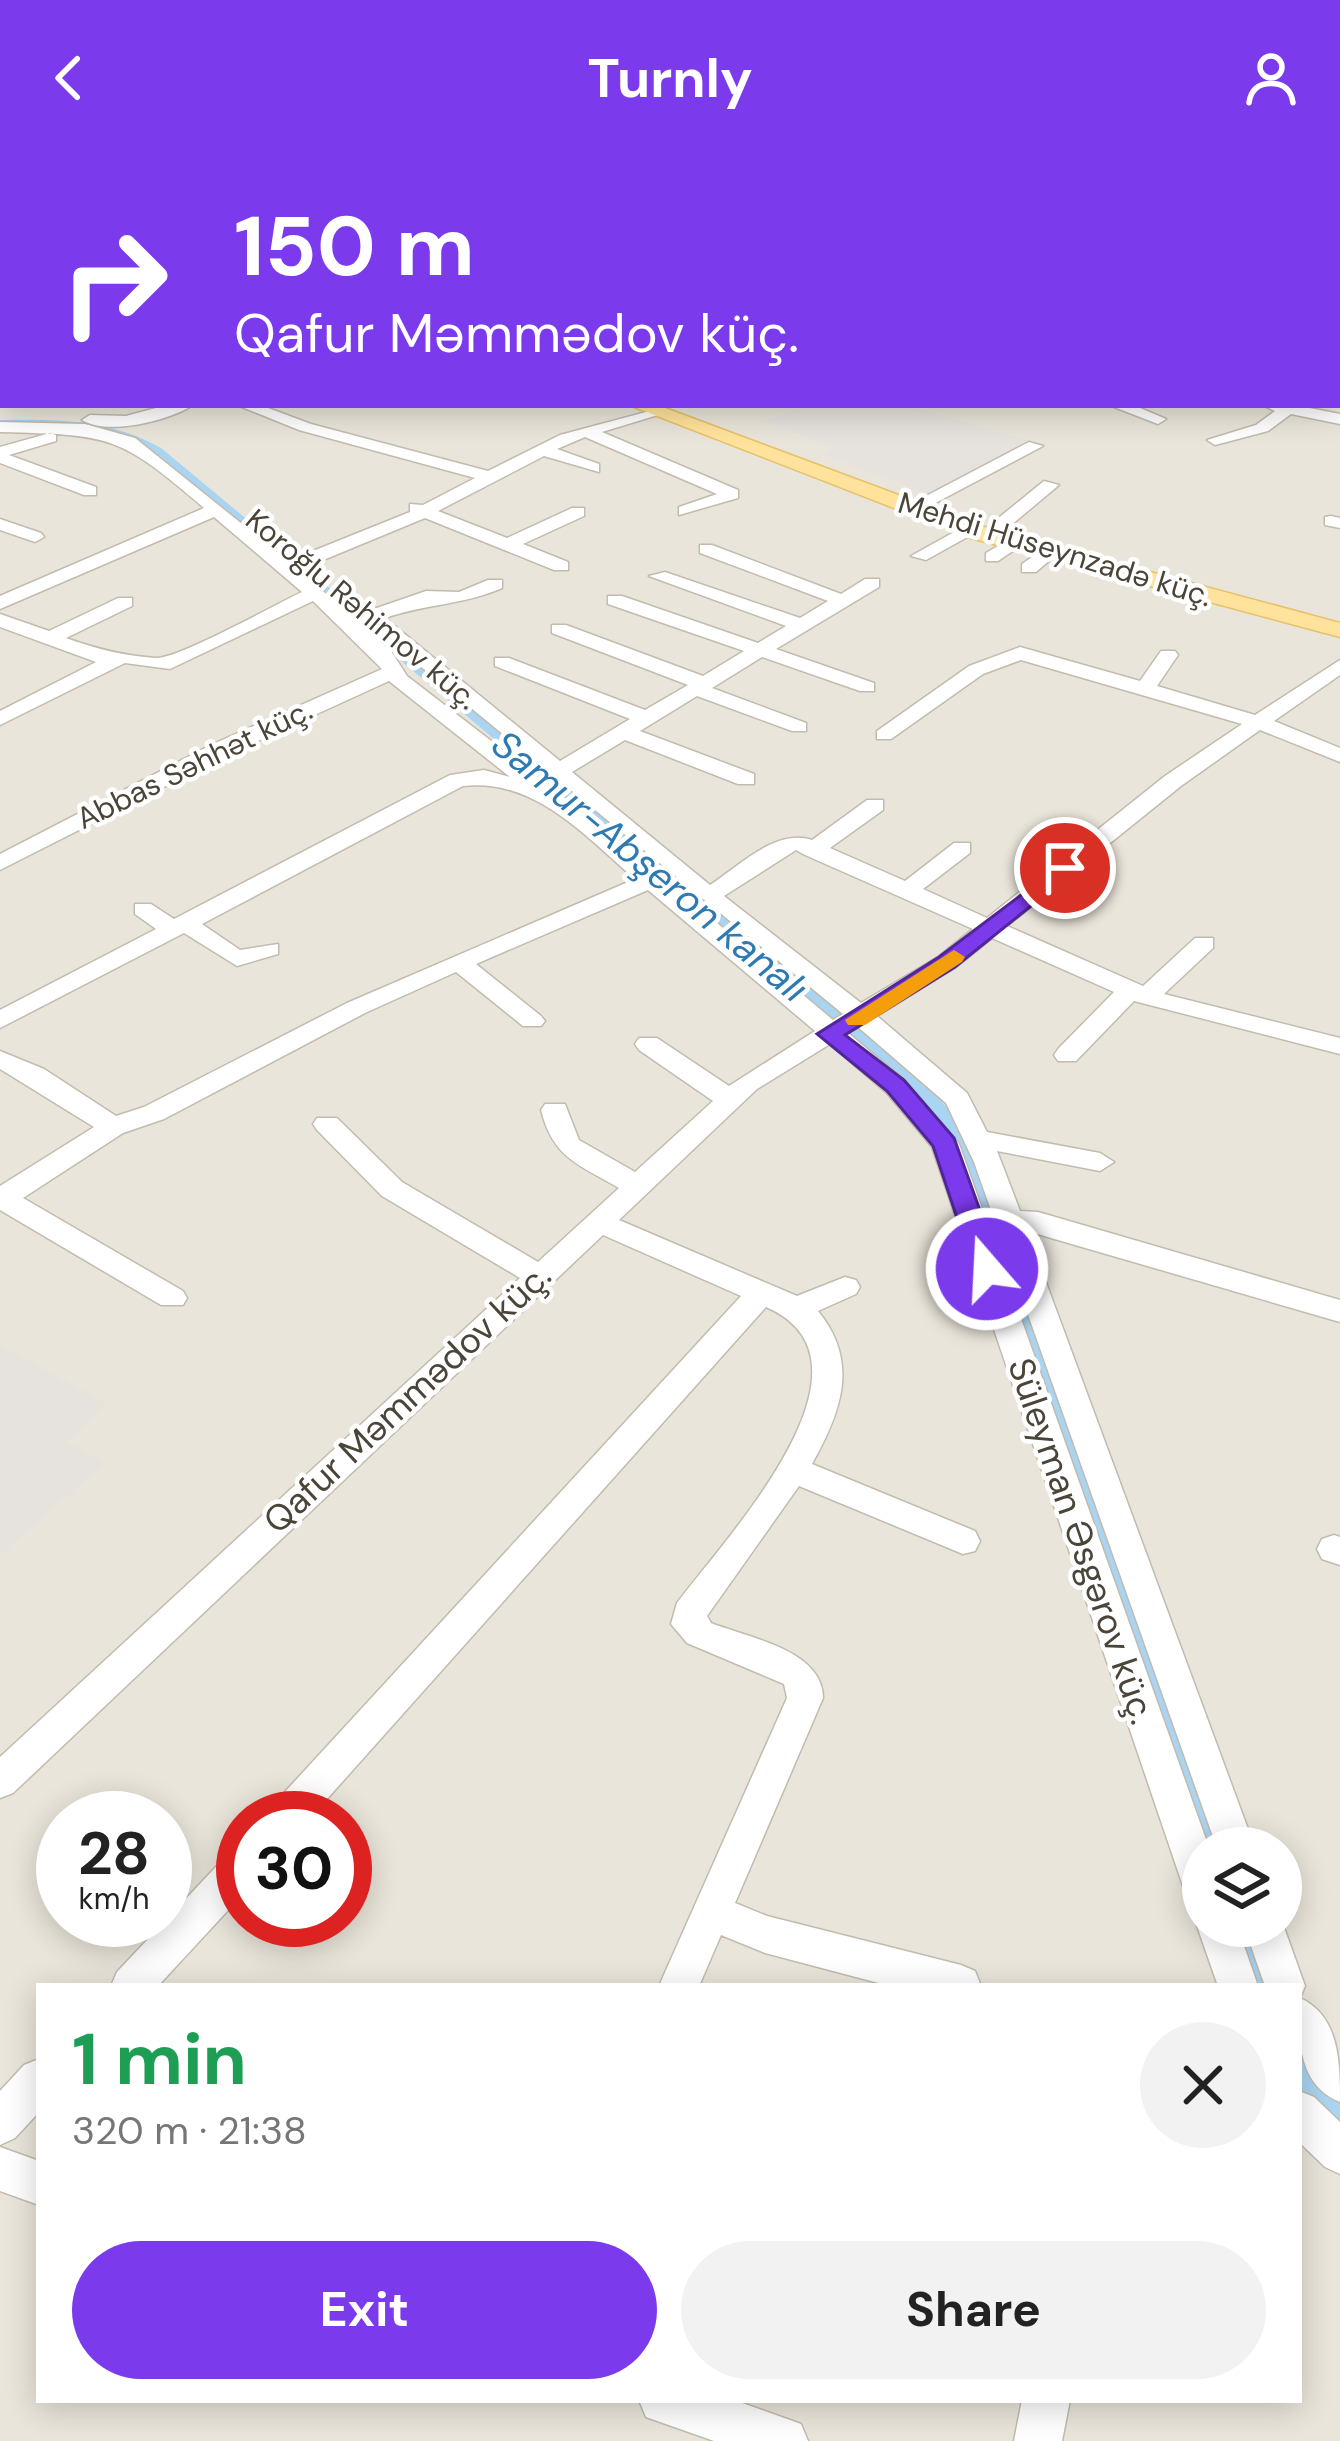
<!DOCTYPE html>
<html lang="en">
<head>
<meta charset="utf-8">
<style>
	:root { --surface:#fff; --page:#f2f2f2; --text:#222; --muted:#767676; --accent:#7c3aed }
	body { margin:0; font-family:"DM Sans",sans-serif; background:var(--page); color:var(--text); height:100vh; display:flex; flex-direction:column; font-size:45px; white-space:nowrap }
	* { box-sizing:border-box; margin:0 }
	p { font-size:39px; color:var(--muted) }
	.icon { flex:none; width:66px; height:66px; fill:none; stroke:currentColor; stroke-width:2; stroke-linecap:round; stroke-linejoin:round }
	.map { position:relative; flex:1; overflow:hidden }
	.details { position:absolute; left:36px; top:1827px; width:1266px; height:420px; display:flex; flex-direction:column; background:var(--surface); border-radius:0px; box-shadow:0 6px 30px #0003 }
	.details>* { flex:none }
	.top-card { position:absolute; left:0px; top:0px; width:1341px; height:252px; box-shadow:0 6px 30px #0003; background:#7c3aed; color:#fff; overflow:hidden }
	.fabs { position:absolute; left:1182px; top:1671px; display:grid; gap:24px }
	.fabs a { display:grid; place-items:center; width:120px; height:120px; border-radius:50%; background:var(--surface); box-shadow:0 6px 30px #0003; font-size:60px }
	.speed { position:absolute; left:36px; top:1635px; display:flex; gap:24px; font-size:60px; font-weight:700; text-align:center }
	.speed>* { display:grid; place-content:center; width:156px; height:156px; border-radius:50%; background:var(--surface); box-shadow:0 6px 30px #0003; line-height:1 }
	.speed small { font-size:30px; font-weight:400 }
	.speed .limit { border:18px solid #d22; background:#fff; color:#111 }
	.pin { position:absolute; display:grid; place-items:center; width:102px; height:102px; color:#fff; margin:-51px; border:6px solid #fff; border-radius:50%; box-shadow:0 3px 12px #0007 }
	.me { position:absolute; width:132px; margin:-66px; rotate:341deg; stroke-linejoin:round; filter:drop-shadow(0 0 9px #0008) }
	.turn { display:flex; align-items:center; gap:42px; height:252px; padding:0 36px; font-size:54px }
	.turn .icon { width:156px; height:156px; stroke-width:2.5 }
	.turn b { display:block; font-size:84px; line-height:102px }
	.round { display:grid; place-items:center; flex:none; width:126px; height:126px; border-radius:63px; background:var(--page) }
	.headline { display:flex; align-items:center; justify-content:space-between; height:204px; padding:0 36px }
	h1 { font-size:72px; font-weight:700; line-height:90px; color:#1e9e55 }
	.cta { display:flex; gap:24px; margin-top:auto; padding:24px 36px }
	.cta a { flex:1; height:138px; border-radius:72px; background:var(--accent); color:#fff; font-size:48px; font-weight:700; line-height:138px; text-align:center }
	.cta a+a { background:var(--page); color:var(--text) }
	header { display:flex; justify-content:space-between; align-items:center; height:156px; padding:0 36px; background:var(--accent); color:#fff; font-size:54px; font-weight:700 }
	.map>svg:first-child { display:block }
	.residential { fill:#eae5da; fill-rule:evenodd }
	.industrial { fill:#e6e2dd }
	.lines { fill:none; stroke-linecap:round; stroke-linejoin:round }
	.canal { fill:#a9d4f2; fill-rule:evenodd }
	.minor-casing { stroke:#c2bbae; stroke-width:3 }
	.major-casing { stroke:#e6c16a; stroke-width:3 }
	.minor { fill:#fff; fill-rule:evenodd }
	.major { fill:#ffe39c; fill-rule:evenodd }
	.route { fill:#7c3aed; stroke:#51269a; stroke-width:3 }
	.slow { fill:#f59e0b }
	.labels { text-anchor:middle; dominant-baseline:central; stroke-width:9; stroke-linejoin:round; paint-order:stroke }
	.far-street-label { font-size:30px; fill:#4b4439; stroke:#fff }
	.street-label { font-size:36px; fill:#4b4439; stroke:#fff }
	.water-label { font-size:39px; font-style:italic; fill:#2e7ab2; stroke:#fff }
</style>
</head>
<body>
<header><svg class="icon" aria-label="back" viewBox="0 0 24 24"><path d="M15 5l-7 7 7 7"/></svg>Turnly<svg class="icon" aria-label="person" viewBox="0 0 24 24"><circle cx="12" cy="8" r="4"/><path d="M4 21q1-7 8-7t8 7"/></svg></header>
<div class="map">
<svg width="1340" height="2285" viewBox="0 0 1340 2285">
	<rect width="100%" height="100%" fill="#f6f3ec"/>
	<path class="residential" d="M 0,0 L 1340,0 L 1340,2285 L 0,2285 ZM 3,3 L 1338,3 L 1338,249 L 3,249 ZM 63,1662 L 165,1662 L 165,1764 L 63,1764 ZM 243,1662 L 345,1662 L 345,1764 L 243,1764 ZM 1203,1692 L 1281,1692 L 1281,1770 L 1203,1770 ZM 39,1830 L 1299,1830 L 1299,2244 L 39,2244 Z"/>
	<path class="industrial" d="M 808,249 L 907,249 L 1029,285 L 928,337 L 823,299 L 835,292 L 763,265 Z
		M 0,1189 L 106,1247 L 67,1286 L 105,1307 L 0,1399 Z"/>
	<g class="lines">
		<path class="canal" d="M 0,264 C 57,263 110,263 161,292 L 926,927 L 966,974 L 1224,1692 L 1203,1692 L 1203,1702 L 1196,1692 L 950,980 L 912,935 L 153,296 L 101,275 L 0,270 Z
			M 1223,1770 L 1251,1770 L 1272,1830 L 1244,1830 Z
			M 1299,1899 L 1309,1904 L 1340,1940 L 1340,1978 L 1329,1974 L 1299,1937 Z"/>
		<g class="minor-casing">
			<path id="minor" d="M 630,0 L 644,0 L 647,3 L 633,3 Z
				M 681,0 L 709,0 L 710,2 L 677,3 Z
				M 976,0 L 1064,0 L 972,3 Z
				M 1089,0 L 1101,0 L 1102,3 L 1090,3 Z
				M 1174,0 L 1186,0 L 1188,3 L 1176,3 Z
				M 1231,0 L 1265,0 L 1269,3 L 1235,3 Z
				M 1279,0 L 1296,0 L 1299,3 L 1282,3 Z
				M 1338,10 L 1340,11 L 1340,22 L 1338,21 Z
				M 3,60 L 3,68 L 0,69 L 0,61 Z
				M 3,125 L 3,133 L 0,134 L 0,126 Z
				M 1338,189 L 1340,189 L 1340,197 L 1338,197 Z
				M 0,219 L 3,220 L 3,230 L 0,229 Z
				M 167,249 L 193,249 C 168,265 108,280 82,264 L 90,259 L 126,260 Z
				M 237,249 L 260,249 L 311,268 L 488,315 L 560,279 L 661,252 L 661,258 L 602,276 L 738,334 L 738,342 L 679,359 L 679,351 L 717,338 L 585,281 L 557,293 L 599,308 L 599,316 L 544,300 L 438,355 L 507,382 L 572,352 L 584,352 L 584,360 L 523,388 L 568,406 L 568,414 L 554,414 L 425,362 L 299,414 L 391,495 L 407,520 L 600,669 L 833,864 L 843,858 L 358,459 L 358,451 L 374,453 L 426,435 L 459,436 L 488,424 L 502,424 L 502,432 C 463,449 425,448 385,462 L 560,605 L 630,563 L 495,510 L 495,502 L 509,502 L 645,554 L 688,529 L 552,477 L 552,469 L 566,469 L 703,520 L 744,495 L 608,448 L 608,440 L 622,440 L 758,487 L 786,470 L 649,420 L 665,416 L 800,462 L 828,445 L 700,397 L 700,389 L 712,389 L 841,438 L 865,423 L 879,423 L 879,431 L 776,493 L 874,527 L 874,535 L 860,535 L 762,501 L 712,532 L 806,567 L 806,575 L 792,575 L 697,540 L 640,575 L 754,618 L 754,628 L 738,628 L 625,584 L 572,616 L 710,729 C 739,710 776,672 812,684 L 867,644 L 883,644 L 883,654 L 830,692 L 905,725 L 954,687 L 970,687 L 970,697 L 923,733 L 987,762 L 1165,620 L 1242,568 L 1021,504 L 983,518 L 891,583 L 877,583 L 877,575 L 969,510 L 1020,491 L 1140,525 L 1161,495 L 1175,495 L 1178,499 L 1157,530 L 1255,559 L 1340,504 L 1340,519 L 1274,565 L 1340,592 L 1340,606 L 1260,574 L 1181,630 L 1007,770 L 1143,830 L 1195,782 L 1213,782 L 1213,792 L 1164,838 L 1340,882 L 1340,898 L 1134,845 L 1076,905 L 1058,905 L 1054,899 L 1058,893 L 1114,836 L 992,782 L 956,811 L 877,860 L 967,937 L 987,976 L 1100,997 L 1114,1006 L 1100,1015 L 997,995 L 1020,1055 L 1038,1056 L 1340,1144 L 1340,1166 L 1027,1075 L 1255,1692 L 1217,1692 L 974,1006 L 946,947 L 858,871 L 848,877 L 904,924 L 959,988 L 1209,1692 L 1203,1692 L 1203,1748 L 1189,1743 L 1183,1730 L 932,991 L 886,936 L 830,888 L 757,933 L 619,1064 L 797,1140 L 845,1121 L 856,1124 L 860,1131 L 856,1138 L 818,1155 C 860,1206 841,1256 812,1308 L 975,1375 L 980,1385 L 975,1395 L 963,1398 L 799,1330 L 707,1460 L 711,1467 C 749,1482 823,1494 823,1542 L 735,1747 L 767,1760 L 961,1809 L 975,1815 L 981,1830 L 890,1830 L 765,1797 L 721,1779 L 699,1830 L 659,1830 L 787,1542 L 784,1528 L 687,1487 L 671,1468 L 677,1447 C 723,1385 893,1206 766,1151 L 310,1662 L 267,1662 L 272,1650 L 741,1140 L 603,1079 L 13,1637 L 0,1642 L 0,1601 L 520,1122 L 382,1040 L 317,974 L 313,968 L 317,962 L 337,962 L 402,1026 L 538,1106 L 619,1032 C 578,1008 553,1002 541,954 L 545,948 L 565,948 L 579,984 L 635,1016 L 713,945 L 639,894 L 635,888 L 639,882 L 657,882 L 729,930 L 815,875 L 648,734 L 476,808 L 541,860 L 545,865 L 541,870 L 523,870 L 456,816 L 365,857 L 164,963 L 123,977 L 23,1042 L 183,1135 L 187,1142 L 183,1149 L 161,1149 L 0,1054 L 0,1030 L 94,971 L 0,913 L 0,895 L 44,913 L 116,960 L 144,951 L 347,847 L 635,723 C 585,680 535,622 463,630 L 202,768 L 240,794 L 278,788 L 278,798 L 237,810 L 184,777 L 0,872 L 0,854 L 156,773 L 135,758 L 135,748 L 151,748 L 174,763 L 450,619 L 484,614 L 510,621 L 389,525 L 227,599 L 0,714 L 0,698 L 211,589 L 382,513 L 313,445 L 170,513 L 125,507 L 0,569 L 0,555 L 96,506 L 0,471 L 0,458 L 49,475 L 118,442 L 132,442 L 132,450 L 66,482 C 97,493 124,500 156,502 C 178,503 276,448 302,436 L 214,361 L 0,453 L 0,440 L 204,352 C 119,279 112,279 0,276 L 0,266 L 85,268 L 135,282 L 288,405 L 410,356 L 410,348 L 423,349 L 475,322 L 299,274 ZM 796,694 L 805,699 L 973,773 L 938,801 L 861,847 L 724,740 Z
				M 1109,249 L 1133,249 L 1166,263 L 1158,268 Z
				M 1262,249 L 1294,249 L 1340,258 L 1340,268 L 1291,258 L 1268,275 L 1215,289 L 1207,284 L 1256,269 L 1275,255 Z
				M 50,277 L 56,279 L 56,285 L 9,299 L 96,331 L 96,339 L 84,339 L 0,307 L 0,291 Z
				M 1029,286 L 1043,290 L 924,353 L 909,349 Z
				M 1044,325 L 1059,329 L 998,380 L 986,380 L 986,372 Z
				M 1331,360 L 1340,362 L 1340,372 L 1325,369 L 1325,361 Z
				M 0,363 L 41,377 L 44,381 L 35,386 L 0,374 Z
				M 965,370 L 980,374 L 926,404 L 911,400 Z
				M 1008,384 L 1023,388 L 998,405 L 986,405 L 986,397 Z
				M 1042,394 L 1057,398 L 1036,416 L 1022,416 L 1022,408 Z
				M 1334,1379 L 1340,1381 L 1340,1409 L 1322,1403 L 1317,1393 L 1322,1383 Z
				M 243,1692 L 243,1738 L 158,1830 L 111,1830 L 117,1816 L 229,1697 Z
				M 1203,1757 L 1203,1770 L 1237,1770 L 1258,1830 L 1218,1830 L 1197,1770 Z
				M 1281,1763 L 1305,1830 L 1300,1842 C 1340,1860 1340,1908 1340,1946 C 1293,1927 1299,1872 1299,1830 L 1265,1830 L 1244,1770 L 1281,1770 Z
				M 39,1903 L 39,1956 L 15,1982 L 0,1989 L 0,1935 L 24,1909 Z
				M 1299,1935 L 1314,1941 L 1340,1966 L 1340,2018 L 1325,2011 L 1299,1986 Z
				M 0,1991 L 39,2005 L 39,2049 L 0,2035 Z
				M 639,2244 L 734,2244 L 801,2268 L 808,2285 L 714,2285 L 646,2261 Z
				M 1022,2244 L 1070,2244 L 1062,2285 L 1014,2285 Z"/>
		</g>
		<g class="major-casing">
			<path id="major" d="M 881,0 L 950,0 L 952,3 L 879,3 Z
				M 0,15 L 3,15 L 3,23 L 0,23 Z
				M 1338,31 L 1340,31 L 1340,41 L 1338,41 Z
				M 629,249 L 657,249 L 987,372 L 1340,467 L 1340,481 L 971,382 Z"/>
		</g>
		<use href="#minor" class="minor"/>
		<use href="#major" class="major"/>
	</g>
	<path class="route" d="M 1065,706 L 1072,708 L 1072,717 L 955,811 L 845,879 L 904,924 L 954,982 L 1001,1113 L 987,1123 L 974,1113 L 933,990 L 887,935 L 817,878 L 939,801 Z"/>
	<path class="slow" d="M 954,794 L 965,801 L 962,806 L 865,869 L 848,869 L 845,864 Z"/>
	<g class="labels">
		<g class="far-street-label">
			<text transform="translate(1055 393) rotate(17)">Mehdi Hüseynzadə küç.</text>
			<text transform="translate(362 453) rotate(40)">Koroğlu Rəhimov küç.</text>
			<text transform="translate(194 608) rotate(-26)">Abbas Səhhət küç.</text>
		</g>
		<g class="street-label">
			<text transform="translate(407 1242) rotate(-43)">Qafur Məmmədov küç.</text>
			<text transform="translate(1082 1385) rotate(71)">Süleyman Əsgərov küç.</text>
		</g>
		<g class="water-label">
			<text transform="translate(650 710) rotate(40)">Samur-Abşeron kanalı</text>
		</g>
	</g>
</svg>
<div class="fabs">
<a><svg class="icon" aria-label="layers" viewBox="0 0 24 24"><path d="M12 4l9 5-9 5-9-5zM3 14l9 5 9-5"/></svg></a>
</div>
<div class="speed"><div>28<small>km/h</small></div><div class="limit">30</div></div>
<div class="pin" style="left:1065px;top:712px;background:#d93025"><svg class="icon" aria-label="arrive" viewBox="0 0 24 24"><path d="M6 21V4h12l-3 4 3 4H6"/></svg></div>
<svg class="me" style="left:987px;top:1113px" viewBox="-20 -20 40 40"><circle r="17" fill="#7c3aed" stroke="#fff" stroke-width="3"/><path d="M0-11L8 9 0 5-8 9z" fill="#fff"/></svg>
<div class="top-card">
<div class="turn"><svg class="icon" aria-label="right" viewBox="0 0 24 24"><path d="M7 20v-9h11M14 6l5 5-5 5"/></svg><div><b>150 m</b>Qafur Məmmədov küç.</div></div>
</div>
<section class="details">
<div class="headline"><div><h1>1 min</h1><p>320 m · 21:38</p></div><a class="round"><svg class="icon" aria-label="close" viewBox="0 0 24 24"><path d="M6 6l12 12M18 6L6 18"/></svg></a></div>
<div class="cta"><a>Exit</a><a>Share</a></div>
</section>
</div>
</body>
</html>
